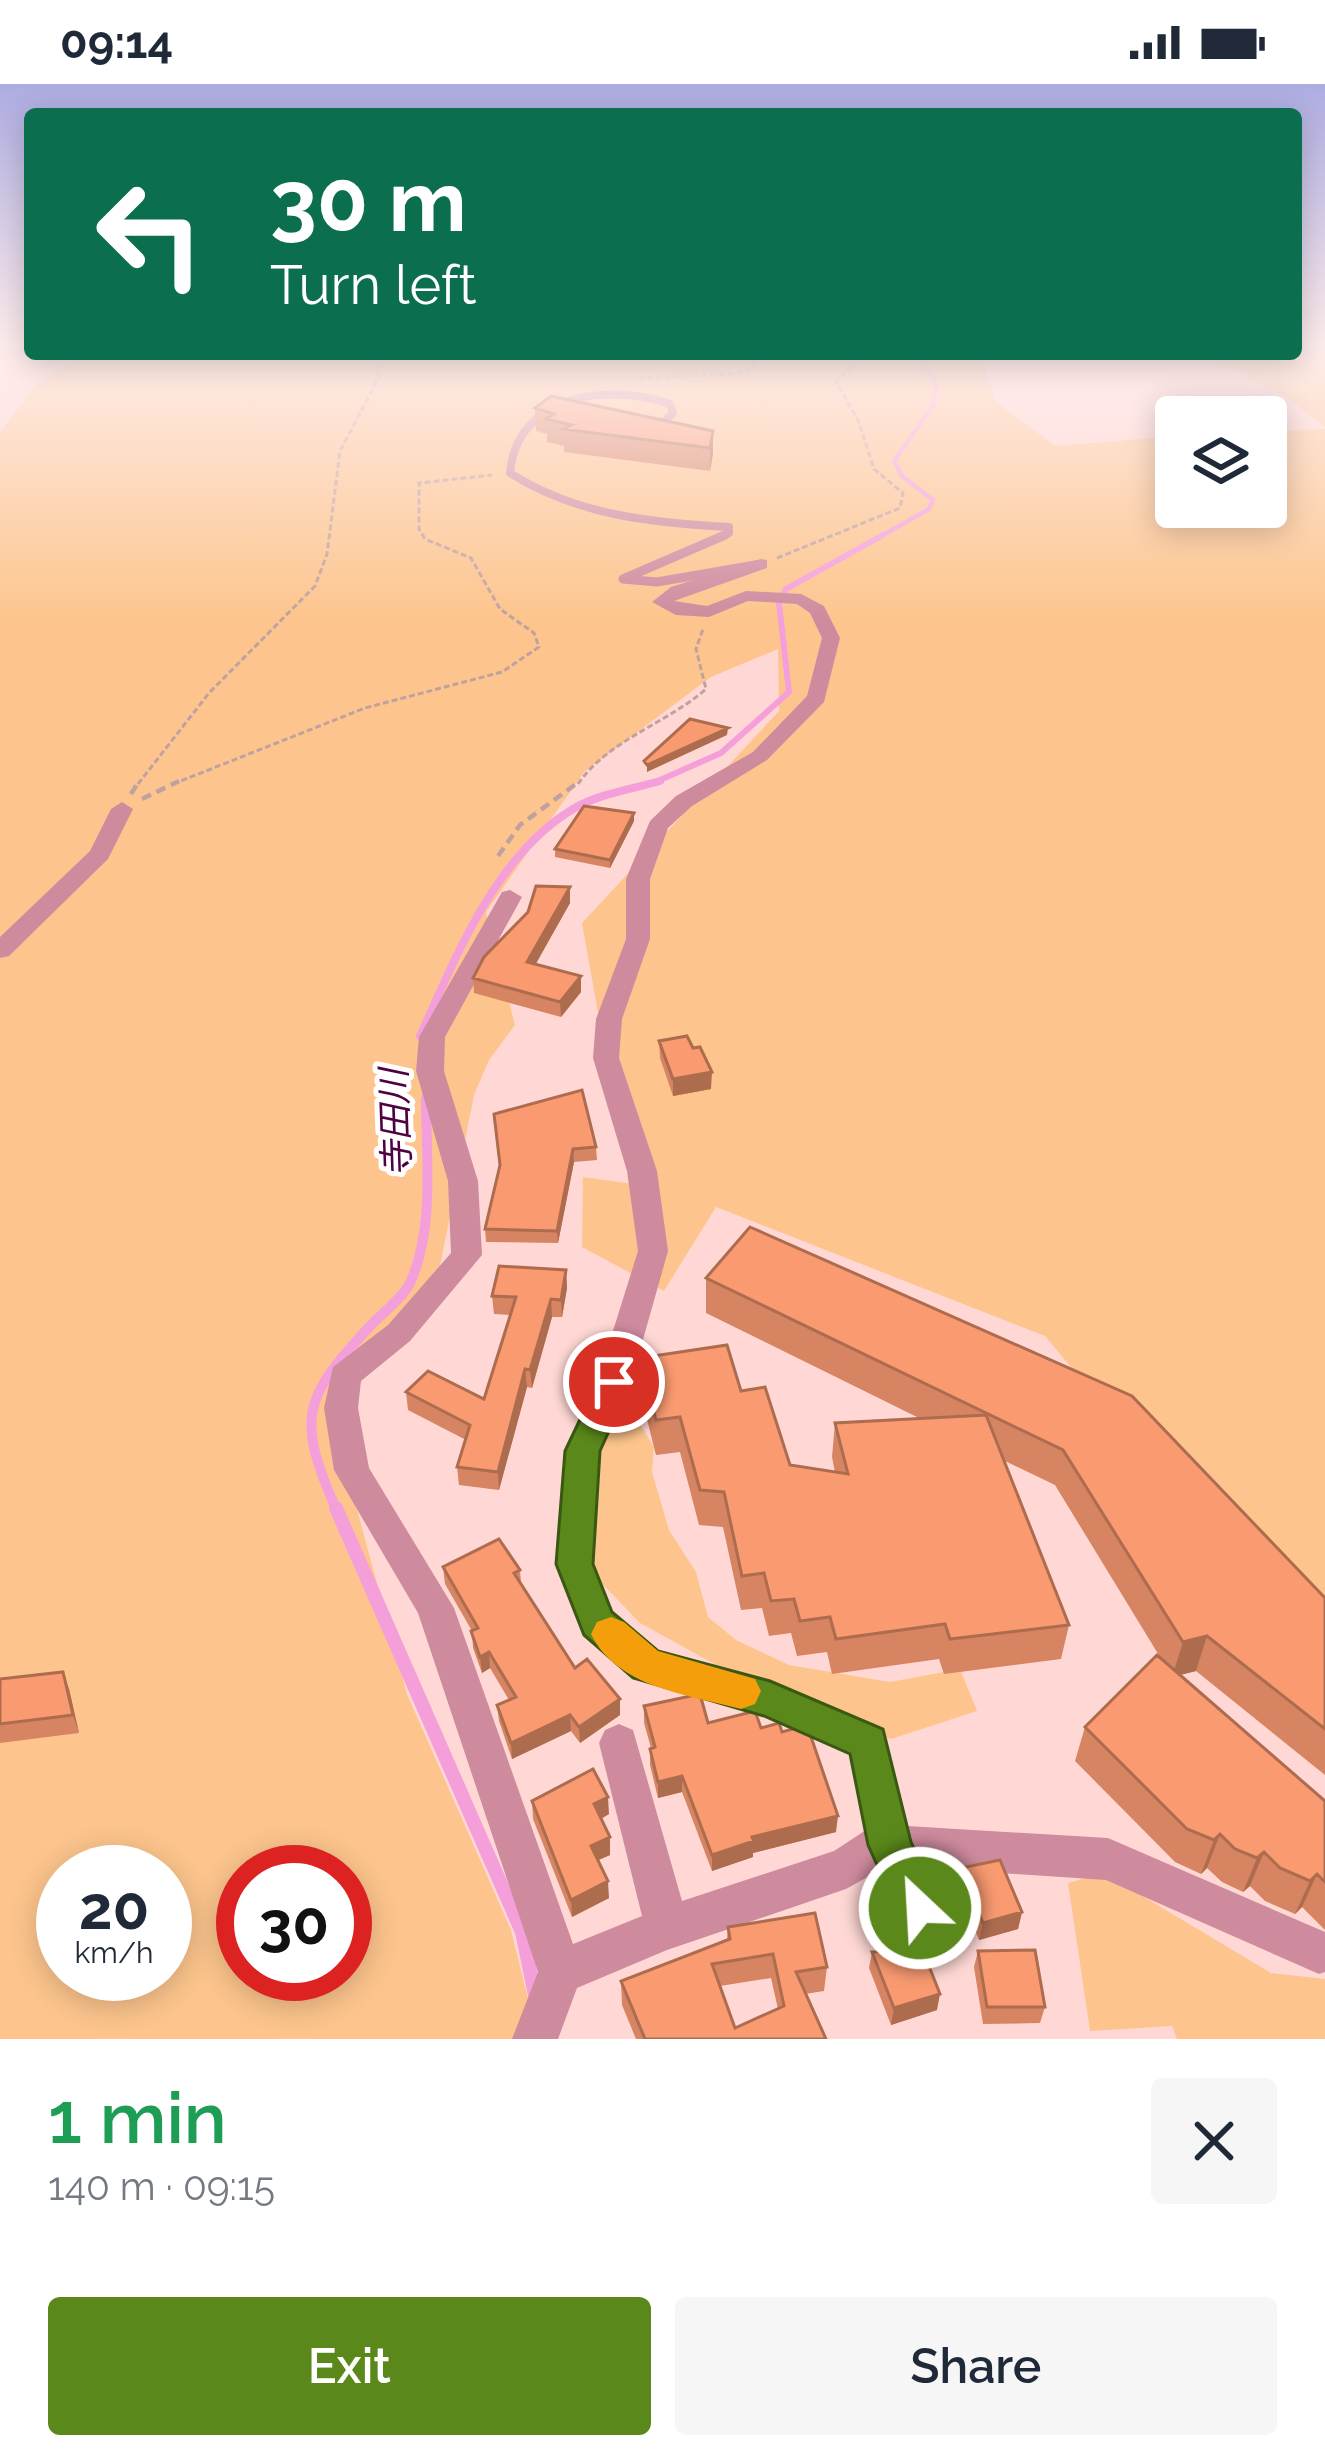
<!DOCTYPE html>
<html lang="en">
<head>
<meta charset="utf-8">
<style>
	:root { --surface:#fff; --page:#f6f6f7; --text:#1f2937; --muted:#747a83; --accent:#5a881a }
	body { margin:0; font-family:Raleway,"Noto Sans JP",sans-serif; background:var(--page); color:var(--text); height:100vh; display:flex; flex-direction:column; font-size:45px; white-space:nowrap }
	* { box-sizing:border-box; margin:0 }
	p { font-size:39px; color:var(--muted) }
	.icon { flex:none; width:66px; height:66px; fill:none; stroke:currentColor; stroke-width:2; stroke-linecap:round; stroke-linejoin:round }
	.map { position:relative; height:1955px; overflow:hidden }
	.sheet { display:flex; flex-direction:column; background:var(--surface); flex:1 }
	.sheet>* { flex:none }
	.banner { position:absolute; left:24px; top:24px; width:1278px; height:252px; border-radius:12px; box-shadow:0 6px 30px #0003; background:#0b6e4f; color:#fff; overflow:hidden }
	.tools { position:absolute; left:1155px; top:312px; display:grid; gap:24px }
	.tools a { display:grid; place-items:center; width:132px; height:132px; border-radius:12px; background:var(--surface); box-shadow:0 6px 30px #0003; font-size:60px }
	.speed { position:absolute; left:36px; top:1761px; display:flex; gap:24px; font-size:60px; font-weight:700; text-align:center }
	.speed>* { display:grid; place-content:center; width:156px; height:156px; border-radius:50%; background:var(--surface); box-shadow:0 6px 30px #0003; line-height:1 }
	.speed small { font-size:30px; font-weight:400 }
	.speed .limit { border:18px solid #d22; background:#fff; color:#111 }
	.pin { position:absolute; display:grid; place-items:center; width:102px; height:102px; color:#fff; margin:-51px; border:6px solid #fff; border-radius:50%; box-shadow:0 3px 12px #0007 }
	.me { position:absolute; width:132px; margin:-66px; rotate:335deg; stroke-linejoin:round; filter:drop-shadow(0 0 9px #0008) }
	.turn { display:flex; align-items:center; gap:42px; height:252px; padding:0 48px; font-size:54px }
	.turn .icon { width:156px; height:156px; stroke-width:2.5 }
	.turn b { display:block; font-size:84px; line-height:102px }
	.round { display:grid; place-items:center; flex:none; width:126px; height:126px; border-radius:12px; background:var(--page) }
	.summary { display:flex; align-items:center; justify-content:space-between; height:204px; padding:0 48px }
	h1 { font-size:72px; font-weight:600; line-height:90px; color:#1e9e55 }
	.cta { display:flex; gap:24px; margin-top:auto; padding:24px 48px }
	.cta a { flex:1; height:138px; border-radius:12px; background:var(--accent); color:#fff; font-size:48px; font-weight:600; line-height:138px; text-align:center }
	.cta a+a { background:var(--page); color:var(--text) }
	.status { display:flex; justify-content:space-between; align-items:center; height:84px; padding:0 60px; background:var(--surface); direction:ltr }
	.status svg { height:33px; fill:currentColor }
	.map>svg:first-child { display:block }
	.green { fill:#fdc58d; fill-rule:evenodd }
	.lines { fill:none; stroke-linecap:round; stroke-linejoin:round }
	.stream-far4 { stroke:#f59fda; stroke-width:4.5 }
	.stream-far3 { stroke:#f59fda; stroke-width:6 }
	.stream-far2 { stroke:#f59fda; stroke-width:8 }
	.stream-far1 { stroke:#f59fda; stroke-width:10 }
	.stream { stroke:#f59fda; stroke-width:14 }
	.path-far1 { stroke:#c1a19f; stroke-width:3; stroke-dasharray:6 3; stroke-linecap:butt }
	.path { stroke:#c1a19f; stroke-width:4.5; stroke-dasharray:10 6; stroke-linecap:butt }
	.service-far1 { stroke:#ce8b9e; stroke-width:8 }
	.service { stroke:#ce8b9e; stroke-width:9 }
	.minor { fill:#ce8b9e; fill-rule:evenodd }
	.tertiary { fill:#ce8b9e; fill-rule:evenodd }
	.wall { fill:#d68461; fill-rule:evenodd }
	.shaded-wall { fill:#ae6c4f }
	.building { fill:#f99a71; stroke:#ae6c4f; stroke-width:3; fill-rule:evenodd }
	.route { fill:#5a881a; stroke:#3a5811; stroke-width:3 }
	.slow { fill:#f59e0b }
	.labels { text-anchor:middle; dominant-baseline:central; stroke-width:10; stroke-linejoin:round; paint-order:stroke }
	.water-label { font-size:36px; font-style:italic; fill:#500240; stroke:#fff }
</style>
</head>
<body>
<div class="status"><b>09:14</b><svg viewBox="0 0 49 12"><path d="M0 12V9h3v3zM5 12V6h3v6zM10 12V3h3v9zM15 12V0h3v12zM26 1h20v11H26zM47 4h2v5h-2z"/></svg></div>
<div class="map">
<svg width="1325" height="1955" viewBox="0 0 1325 1955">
	<rect width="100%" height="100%" fill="#ffd8d5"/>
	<path class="green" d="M 1296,262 L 1325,262 L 1325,343 L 1290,315 L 1205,270 L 1296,270 Z
		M 83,270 L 980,270 L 996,318 L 1056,362 L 1176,352 L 1176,423 L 1266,423 L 1266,347 L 1325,345 L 1325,1569 L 1189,1425 L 1045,1252 L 716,1123 L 664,1207 L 582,1163 L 583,1093 L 648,1102 L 606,974 L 582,839 L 779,627 L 778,565 L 711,593 L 584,688 L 486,828 L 515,941 L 489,976 L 474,1011 L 440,1182 L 329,1322 L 407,1610 L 511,1846 L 538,1955 L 0,1955 L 0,348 L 35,302 ZM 63,1788 L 165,1788 L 165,1890 L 63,1890 ZM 243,1788 L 345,1788 L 345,1890 L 243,1890 Z
		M 614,1298 L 654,1363 L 652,1388 L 669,1446 L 696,1488 L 708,1533 L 736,1556 L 789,1581 L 890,1598 L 960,1585 L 977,1627 L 891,1655 L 790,1622 L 640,1539 L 585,1482 L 589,1345 Z
		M 1104,1789 L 1271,1889 L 1325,1895 L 1325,1955 L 1177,1955 L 1172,1942 L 1090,1947 L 1068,1799 Z"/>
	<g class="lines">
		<path class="stream-far4" d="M 878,454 L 929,425 L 933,416 L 902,392 L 894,377 L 932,323 L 937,302 L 917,270"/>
		<path class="stream-far3" d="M 651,700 L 721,669 L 789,608 L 779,519 L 786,505 L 883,451"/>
		<path class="stream-far2" d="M 420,952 C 456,873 495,772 573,725 C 598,710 632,705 660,697
			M 426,1017 L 426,1010"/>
		<path class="stream-far1" d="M 337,1427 C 295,1332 303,1314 372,1240 C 384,1228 403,1213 410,1199 C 435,1144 426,1073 426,1014"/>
		<path class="stream" d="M 336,1424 L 522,1848 L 535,1911"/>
		<path class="path-far1" d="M 638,294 L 735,290 L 749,285 L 759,270
			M 777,474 L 900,424 L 903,409 L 874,385 L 858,336 L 836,298 L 864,270
			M 138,700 L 209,609 L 315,502 L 327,470 L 340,367 L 379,293 L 373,270
			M 173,700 L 365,624 L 502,588 L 539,563 L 534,549 L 500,525 L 471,474 L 425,455 L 419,445 L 419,399 L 492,391
			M 578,700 C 608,656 666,640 706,605 L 696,565 L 703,545"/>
		<path class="path" d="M 131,710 L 139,697
			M 142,715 L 179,697
			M 498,772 L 520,741 L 580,697"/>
		<path class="service-far1" d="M 667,335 L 673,329 L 670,320 C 610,299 517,309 510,389 C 576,431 652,439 729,443 L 729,449 L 718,454"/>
		<path class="service" d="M 725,451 L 623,495 L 657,498 L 761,480"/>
		<path class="minor" d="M 761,475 L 767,476 L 767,484 L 674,517 L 707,522 L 746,507 L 801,510 L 824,522 L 840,554 L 824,618 L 767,676 L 692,722 L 668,744 L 650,795 L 650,855 L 622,935 L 619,974 L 657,1087 L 668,1167 L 631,1298 L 599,1367 L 592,1481 L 612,1528 L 659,1567 L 770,1598 L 882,1646 L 907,1742 L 1108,1754 L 1325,1848 L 1325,1888 L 1319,1890 L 1106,1796 L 923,1784 L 957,1856 L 951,1872 L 935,1878 L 919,1872 L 880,1786 L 846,1805 L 667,1866 L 577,1904 L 558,1955 L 512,1955 L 538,1888 L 418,1529 L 334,1386 L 324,1324 L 333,1283 L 388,1241 L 451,1169 L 448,1097 L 416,987 L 419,953 L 502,808 L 510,806 L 522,813 L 445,953 L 444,987 L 478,1097 L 482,1171 L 410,1257 L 361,1297 L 358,1324 L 369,1384 L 454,1524 L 573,1860 L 642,1832 L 599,1659 L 605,1646 L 619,1640 L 633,1646 L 682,1817 L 834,1767 L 866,1746 L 850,1671 L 764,1632 L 633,1593 L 584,1551 L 556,1481 L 565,1367 L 597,1298 L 638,1167 L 627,1087 L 593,974 L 596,935 L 626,855 L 626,795 L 650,737 L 676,712 L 753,668 L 807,612 L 822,554 L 810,529 L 797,520 L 748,517 L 709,533 L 676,531 L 652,518 L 671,503 Z
			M 122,718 L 133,725 L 108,775 L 9,872 L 0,874 L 0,853 L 90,767 L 111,725 Z"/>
		<path class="tertiary" d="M 17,262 L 30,262 L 30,267 L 0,277 L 0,268 Z"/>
	</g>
	<path class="wall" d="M 535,324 L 713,347 L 710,387 L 564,368 L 564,362 L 547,358 L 547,350 L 536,347 Z
		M 634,729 L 634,737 L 610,784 L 555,773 L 555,765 Z
		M 570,803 L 570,819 L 535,880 L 581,908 L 561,933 L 474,909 L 473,894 Z
		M 659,957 L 711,1005 L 673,1012 L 660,974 Z
		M 494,1030 L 596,1063 L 597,1076 L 574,1078 L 558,1159 L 486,1158 L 485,1145 L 500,1082 Z
		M 750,1143 L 1325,1514 L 1325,1691 L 1196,1587 L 1180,1591 L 1325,1717 L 1325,1846 L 1302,1823 L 1295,1830 L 1265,1817 L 1250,1802 L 1243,1808 L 1222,1798 L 1207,1784 L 1201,1790 L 1175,1778 L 1075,1677 L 1085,1643 L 1160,1573 L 1055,1401 L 1003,1376 L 1069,1541 L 1061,1575 L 944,1590 L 939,1575 L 832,1590 L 827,1568 L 797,1572 L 791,1549 L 769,1552 L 762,1524 L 741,1526 L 723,1443 L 699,1441 L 680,1368 L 656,1371 L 640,1308 L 640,1274 L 741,1307 L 790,1381 L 835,1388 L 832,1373 L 835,1339 L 919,1334 L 706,1229 L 706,1194 Z
		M 566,1186 L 567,1204 L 562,1233 L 552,1233 L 532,1304 L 527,1303 L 499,1406 L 459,1401 L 457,1383 L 466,1356 L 408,1326 L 406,1308 L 484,1315 L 511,1231 L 494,1230 L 492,1212 Z
		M 443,1483 L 520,1486 L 521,1499 L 575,1584 L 620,1615 L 620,1631 L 580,1659 L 571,1647 L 512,1675 L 499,1637 L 497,1621 L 509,1616 L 490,1584 L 482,1589 L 473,1564 L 472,1547 L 445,1500 Z
		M 0,1595 L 69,1605 L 79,1649 L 0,1659 Z
		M 644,1622 L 708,1639 L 782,1648 L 836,1748 L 753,1769 L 753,1773 L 712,1787 L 682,1708 L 658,1714 L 650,1681 L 650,1665 L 651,1664 L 644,1639 Z
		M 532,1717 L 609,1730 L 601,1735 L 610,1771 L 598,1776 L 609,1814 L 572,1833 L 533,1735 Z
		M 961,1784 L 1022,1828 L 1018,1845 L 979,1856 L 957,1801 Z
		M 728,1843 L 827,1883 L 824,1907 L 805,1910 L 826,1955 L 636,1955 L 622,1921 L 621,1897 L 727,1856 ZM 771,1894 L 778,1925 L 735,1944 L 720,1902 Z
		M 978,1867 L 1045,1923 L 1040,1939 L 983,1940 L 974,1883 Z
		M 872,1868 L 937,1926 L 891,1941 L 869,1884 Z"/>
	<path class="shaded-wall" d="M 713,347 L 713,370 L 710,387 L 710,364 Z
		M 728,644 L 727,651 L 647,688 L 647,681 Z
		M 634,729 L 634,737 L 610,784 L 610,776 Z
		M 570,803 L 570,819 L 528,894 L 527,878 Z
		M 581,892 L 581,908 L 561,933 L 560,918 Z
		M 712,988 L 711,1005 L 673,1012 L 673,995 Z
		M 573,1065 L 574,1078 L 558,1159 L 557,1147 Z
		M 566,1186 L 567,1204 L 562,1233 L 561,1216 Z
		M 551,1215 L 552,1233 L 532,1304 L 530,1286 Z
		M 525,1285 L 527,1303 L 499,1406 L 498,1388 Z
		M 1207,1552 L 1196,1587 L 1172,1593 L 1183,1558 Z
		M 489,1568 L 490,1584 L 482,1589 L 480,1573 Z
		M 63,1588 L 69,1605 L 79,1649 L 73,1631 Z
		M 620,1615 L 620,1631 L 580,1659 L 579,1643 Z
		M 570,1631 L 571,1647 L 512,1675 L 511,1659 Z
		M 682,1692 L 682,1708 L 658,1714 L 658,1698 Z
		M 608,1713 L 609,1730 L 595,1738 L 594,1720 Z
		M 838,1732 L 836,1748 L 753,1769 L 753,1773 L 712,1787 L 712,1771 L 752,1753 Z
		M 1220,1750 L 1207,1784 L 1201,1790 L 1214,1756 Z
		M 610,1753 L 610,1771 L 592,1779 L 591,1762 Z
		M 1264,1768 L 1250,1802 L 1243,1808 L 1257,1774 Z
		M 1317,1790 L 1302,1823 L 1295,1830 L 1310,1797 Z
		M 608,1797 L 609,1814 L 572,1833 L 571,1816 Z
		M 1022,1828 L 1018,1845 L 979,1856 L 983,1839 Z
		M 940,1910 L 937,1926 L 891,1941 L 894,1924 Z"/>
	<path class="building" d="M 551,312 L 713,347 L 710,364 L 563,345 L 572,341 L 546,335 L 554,330 L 535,324 Z
		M 690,635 L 728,644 L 647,681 L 644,677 Z
		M 584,722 L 634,729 L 610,776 L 555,765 Z
		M 536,802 L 570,803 L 527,878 L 581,892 L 560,918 L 473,894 L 484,873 L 528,828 Z
		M 687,952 L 693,964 L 700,963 L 712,988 L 673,995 L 659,957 Z
		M 582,1006 L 596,1063 L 573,1065 L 557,1147 L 485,1145 L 500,1081 L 494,1030 Z
		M 750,1143 L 1132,1312 L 1325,1514 L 1325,1645 L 1207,1552 L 1183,1558 L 1063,1366 L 706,1194 Z
		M 499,1182 L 566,1186 L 561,1216 L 551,1215 L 530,1286 L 525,1285 L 498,1388 L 457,1383 L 470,1341 L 406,1308 L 428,1287 L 484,1315 L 516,1213 L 492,1212 Z
		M 727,1261 L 741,1307 L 765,1303 L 790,1381 L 848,1390 L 835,1339 L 986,1331 L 1069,1541 L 950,1555 L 945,1540 L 836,1555 L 830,1533 L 800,1537 L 794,1515 L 771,1517 L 764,1489 L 742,1492 L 724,1408 L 700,1406 L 680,1333 L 656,1336 L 640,1274 Z
		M 499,1455 L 520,1486 L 514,1489 L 575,1584 L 587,1575 L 620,1615 L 579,1643 L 570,1631 L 511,1659 L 497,1621 L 516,1613 L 489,1568 L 480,1573 L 471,1547 L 478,1544 L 443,1483 Z
		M 1157,1571 L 1325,1717 L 1325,1798 L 1317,1790 L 1310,1797 L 1280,1784 L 1264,1768 L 1257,1774 L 1235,1765 L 1220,1750 L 1214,1756 L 1187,1745 L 1085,1643 Z
		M 63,1588 L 73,1631 L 0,1640 L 0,1595 Z
		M 700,1610 L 708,1639 L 755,1627 L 761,1644 L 779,1639 L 782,1648 L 807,1641 L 838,1732 L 752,1753 L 754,1757 L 712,1771 L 682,1692 L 658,1698 L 650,1665 L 655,1663 L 644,1622 Z
		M 593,1685 L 608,1713 L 594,1720 L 610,1753 L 591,1762 L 608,1797 L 571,1816 L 532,1717 Z
		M 1000,1776 L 1022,1828 L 983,1839 L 961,1784 Z
		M 815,1829 L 827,1883 L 796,1888 L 826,1955 L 645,1955 L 621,1897 L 730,1855 L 728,1843 ZM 773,1870 L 784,1922 L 735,1944 L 712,1880 Z
		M 1035,1866 L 1045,1923 L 987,1923 L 978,1867 Z
		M 923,1867 L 940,1910 L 894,1924 L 872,1868 Z"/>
	<linearGradient id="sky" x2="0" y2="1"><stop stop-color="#adace2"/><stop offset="0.49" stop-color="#ffedec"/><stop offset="1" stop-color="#ffedec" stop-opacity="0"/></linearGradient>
	<rect width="1325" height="536" fill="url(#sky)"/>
	<path class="route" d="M 614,1285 L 626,1289 L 631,1298 L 600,1367 L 593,1480 L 612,1528 L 658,1567 L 770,1597 L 883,1645 L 911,1758 L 942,1824 L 935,1840 L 920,1846 L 904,1840 L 868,1761 L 850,1670 L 764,1632 L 633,1594 L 584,1551 L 556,1480 L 565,1367 L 602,1289 Z"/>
	<path class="slow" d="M 611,1533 L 624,1538 L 658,1567 L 755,1595 L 761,1607 L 755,1620 L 741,1625 C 690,1611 617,1604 591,1550 L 597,1538 Z"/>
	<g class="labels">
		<g class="water-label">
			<text transform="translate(395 1039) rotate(-92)">寺田川</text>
		</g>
	</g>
</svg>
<div class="tools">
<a><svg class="icon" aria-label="layers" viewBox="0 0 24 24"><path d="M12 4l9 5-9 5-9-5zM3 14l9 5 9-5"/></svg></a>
</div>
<div class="speed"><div>20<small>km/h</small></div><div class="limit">30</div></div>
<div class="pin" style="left:614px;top:1298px;background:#d93025"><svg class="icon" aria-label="arrive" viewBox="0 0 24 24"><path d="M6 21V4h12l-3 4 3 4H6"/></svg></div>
<svg class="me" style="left:920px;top:1824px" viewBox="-20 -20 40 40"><circle r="17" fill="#5a881a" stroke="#fff" stroke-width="3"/><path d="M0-11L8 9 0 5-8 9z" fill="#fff"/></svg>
<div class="banner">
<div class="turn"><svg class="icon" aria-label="left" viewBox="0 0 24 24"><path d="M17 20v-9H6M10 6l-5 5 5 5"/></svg><div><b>30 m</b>Turn left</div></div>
</div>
</div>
<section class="sheet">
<div class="summary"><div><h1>1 min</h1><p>140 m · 09:15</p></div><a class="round"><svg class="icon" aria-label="close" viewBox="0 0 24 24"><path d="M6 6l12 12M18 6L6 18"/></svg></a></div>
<div class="cta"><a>Exit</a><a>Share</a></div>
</section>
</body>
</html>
